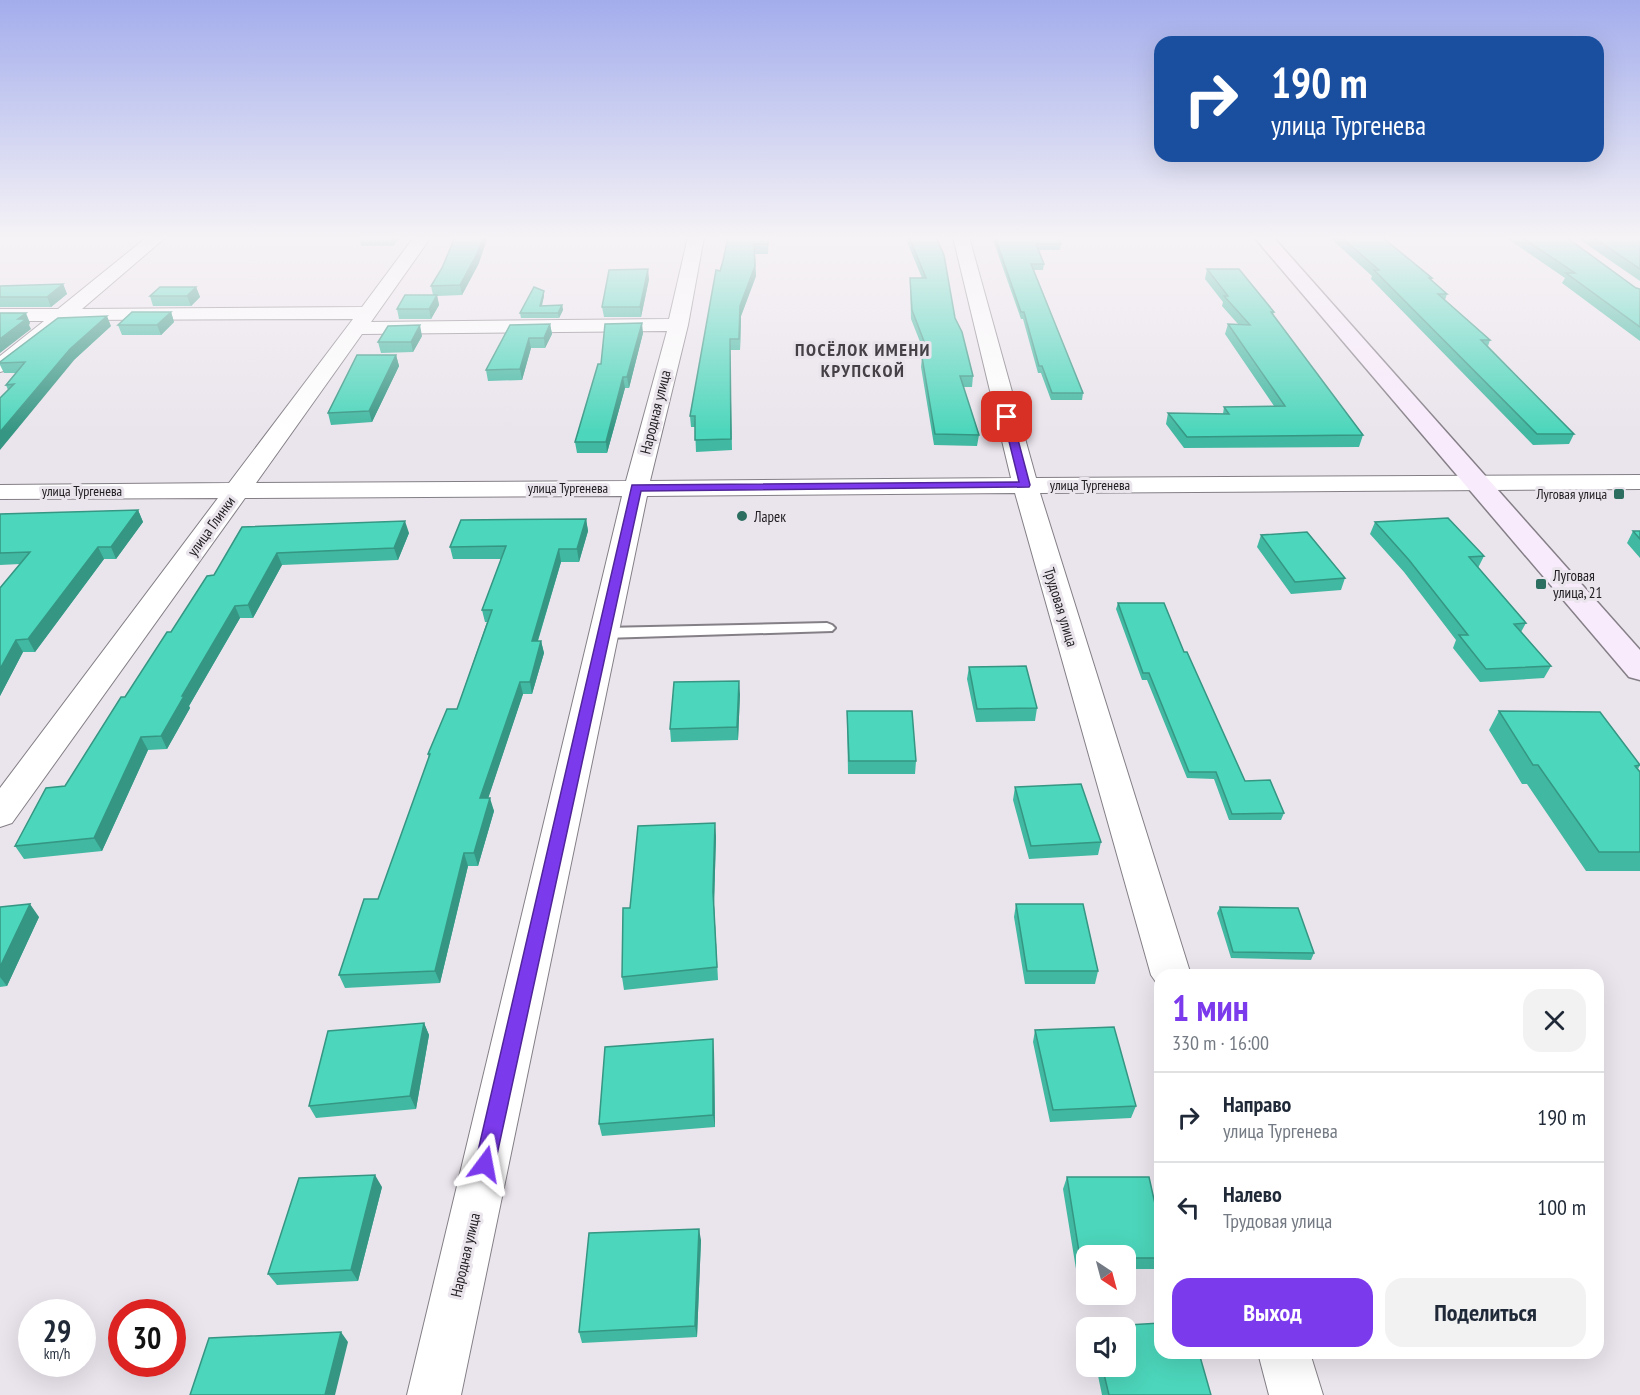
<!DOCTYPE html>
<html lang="ru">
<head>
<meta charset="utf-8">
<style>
	:root { --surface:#fff; --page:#f2f2f3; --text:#1f2937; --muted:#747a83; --line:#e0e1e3; --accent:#7c3aed }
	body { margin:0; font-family:"PT Sans Narrow",sans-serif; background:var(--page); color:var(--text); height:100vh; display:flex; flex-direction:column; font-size:22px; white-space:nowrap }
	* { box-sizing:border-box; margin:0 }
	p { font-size:20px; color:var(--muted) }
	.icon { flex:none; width:33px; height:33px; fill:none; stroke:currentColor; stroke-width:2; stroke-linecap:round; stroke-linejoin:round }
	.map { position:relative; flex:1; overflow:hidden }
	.drawer { position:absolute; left:1154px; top:969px; width:450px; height:390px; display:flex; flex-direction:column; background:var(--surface); border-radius:18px; box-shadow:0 6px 24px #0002 }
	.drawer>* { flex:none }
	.top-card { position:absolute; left:1154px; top:36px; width:450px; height:126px; border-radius:18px; box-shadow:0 6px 24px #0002; background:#1a4fa0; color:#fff; overflow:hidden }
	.needle { width:39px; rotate:144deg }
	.fabs { position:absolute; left:1076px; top:1245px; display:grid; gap:12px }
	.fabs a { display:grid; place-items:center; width:60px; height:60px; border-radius:12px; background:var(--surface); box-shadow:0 6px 24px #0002; font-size:30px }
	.speed { position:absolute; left:18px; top:1299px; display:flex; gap:12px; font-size:30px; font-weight:700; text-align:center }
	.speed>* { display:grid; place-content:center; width:78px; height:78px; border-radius:50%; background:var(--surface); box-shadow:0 6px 24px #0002; line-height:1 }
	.speed small { font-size:15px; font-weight:400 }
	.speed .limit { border:9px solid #d22; background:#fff; color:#111 }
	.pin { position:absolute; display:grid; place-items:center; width:51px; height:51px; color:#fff; margin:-26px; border-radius:12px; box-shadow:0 3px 9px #0006 }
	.me { position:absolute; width:66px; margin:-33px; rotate:13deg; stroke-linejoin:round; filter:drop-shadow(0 0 4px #0008) }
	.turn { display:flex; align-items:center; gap:21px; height:126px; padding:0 18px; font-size:27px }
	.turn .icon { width:78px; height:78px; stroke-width:2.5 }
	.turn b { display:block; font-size:42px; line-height:51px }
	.round { display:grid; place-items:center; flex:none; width:63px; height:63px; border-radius:18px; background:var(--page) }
	.headline { display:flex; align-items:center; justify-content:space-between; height:102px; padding:0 18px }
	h1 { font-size:36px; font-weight:700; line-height:45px; color:var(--accent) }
	.button { display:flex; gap:12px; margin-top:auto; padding:12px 18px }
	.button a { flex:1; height:69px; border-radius:18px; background:var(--accent); color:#fff; font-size:24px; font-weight:700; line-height:69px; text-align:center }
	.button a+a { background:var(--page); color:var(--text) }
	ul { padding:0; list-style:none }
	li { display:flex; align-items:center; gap:18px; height:90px; padding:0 18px; border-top:2px solid var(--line) }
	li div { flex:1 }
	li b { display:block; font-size:22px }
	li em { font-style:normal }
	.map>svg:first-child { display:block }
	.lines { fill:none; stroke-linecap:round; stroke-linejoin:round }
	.lane-casing { stroke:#847f86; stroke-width:4 }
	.street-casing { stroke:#847f86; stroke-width:2 }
	.secondary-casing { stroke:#847f86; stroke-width:3 }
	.lane { fill:#fff; fill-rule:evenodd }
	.street { fill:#fff; fill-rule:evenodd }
	.secondary { fill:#f8ebfc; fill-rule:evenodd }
	.wall { fill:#41b8a1 }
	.shaded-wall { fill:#359683 }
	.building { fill:#4cd6bb; stroke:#359683; stroke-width:1.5 }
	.route { fill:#7c3aed; stroke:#51269a; stroke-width:1.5 }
	.poi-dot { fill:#2c6f61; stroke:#eae4ec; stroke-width:2 }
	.labels { text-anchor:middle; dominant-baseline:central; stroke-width:6; stroke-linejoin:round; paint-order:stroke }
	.far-street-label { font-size:14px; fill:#222023; stroke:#eae4ec }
	.far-poi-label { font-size:14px; fill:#222023; stroke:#eae4ec; text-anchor:end }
	.street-label { font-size:15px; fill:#222023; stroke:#eae4ec }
	.poi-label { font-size:15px; fill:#222023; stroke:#eae4ec; text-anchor:start }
	.far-district-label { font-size:18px; font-weight:bold; letter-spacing:1.5px; fill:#444046; stroke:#eae4ec }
</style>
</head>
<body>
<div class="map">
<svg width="1640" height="1395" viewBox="0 0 1640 1395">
	<rect width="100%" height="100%" fill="#eae4ec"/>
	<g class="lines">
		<g class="lane-casing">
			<path id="lane" d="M 827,623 L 832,625 L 835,628 L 832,631 L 604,638 L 596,633 L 604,628 Z"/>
		</g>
		<g class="street-casing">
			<path id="street" d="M 147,237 L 166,237 L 82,309 L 362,307 L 414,237 L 431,237 L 371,322 L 669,319 L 688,237 L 704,237 L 688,325 L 650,481 L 1011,478 L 953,237 L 969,237 L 1036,478 L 1640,475 L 1640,489 L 1040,493 L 1191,975 L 1160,975 L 1160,988 L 1151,975 L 1015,493 L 647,496 L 461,1395 L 407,1395 L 622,496 L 245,498 L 12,823 L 0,827 L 0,788 L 218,498 L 0,499 L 0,485 L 229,483 L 353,319 L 68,320 L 7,370 L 0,372 L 0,356 L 44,321 L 0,321 L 0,309 L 58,309 ZM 667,331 L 626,481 L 256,483 L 362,334 Z
				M 1258,1353 L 1310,1353 L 1323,1395 L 1269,1395 Z"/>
		</g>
		<g class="secondary-casing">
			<path id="secondary" d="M 1254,237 L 1273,237 L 1640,650 L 1640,680 L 1629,677 Z"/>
		</g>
		<use href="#lane" class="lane"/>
		<use href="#street" class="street"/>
		<use href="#secondary" class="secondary"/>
	</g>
	<path class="wall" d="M 359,237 L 401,237 L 393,246 L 361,246 Z
		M 728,237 L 769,237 L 768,254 L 755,254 L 756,276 L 741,316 L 740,350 L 730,350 L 732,450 L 696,452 L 695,427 L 691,427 L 690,416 L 720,271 L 723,261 Z
		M 905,237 L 936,237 L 955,318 L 973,376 L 972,387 L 963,387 L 979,435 L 977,446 L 934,445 L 921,367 L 922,357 L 926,357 L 911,319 L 910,278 L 922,278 Z
		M 992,237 L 1058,237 L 1061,244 L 1060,250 L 1038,250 L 1044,264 L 1043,270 L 1034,270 L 1083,393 L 1082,400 L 1051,400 L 1041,373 L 1038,373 L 1023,319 L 1021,319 Z
		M 1329,237 L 1382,237 L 1432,278 L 1431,280 L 1447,294 L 1445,300 L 1490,340 L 1488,346 L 1574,434 L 1569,444 L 1533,445 L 1371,279 L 1372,276 Z
		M 1505,237 L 1566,237 L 1636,288 L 1640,289 L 1640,341 L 1562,283 L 1565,278 Z
		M 1576,237 L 1640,237 L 1640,281 Z
		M 479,263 L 462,295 L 437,296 L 439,305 L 431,319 L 399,319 L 397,309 L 433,295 L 431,286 Z
		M 1207,269 L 1274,312 L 1273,315 L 1363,435 L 1359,447 L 1184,448 L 1166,424 L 1168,413 L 1223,414 L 1224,407 L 1274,406 L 1225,334 L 1228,324 L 1238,324 L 1222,306 L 1223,302 L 1205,279 Z
		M 649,279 L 641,317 L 604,317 L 602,307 Z
		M 63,284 L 67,294 L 51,307 L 0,307 L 0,286 Z
		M 196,287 L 200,297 L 191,306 L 153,306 L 150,296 Z
		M 544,296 L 542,306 L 562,305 L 563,310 L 559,318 L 521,318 L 520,313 Z
		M 171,312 L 174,322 L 161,335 L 122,335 L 118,325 Z
		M 550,324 L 552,334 L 545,348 L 531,348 L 522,380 L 488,381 L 486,370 L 510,325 Z
		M 111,326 L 75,359 L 8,390 L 6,385 L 16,373 L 4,373 L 0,365 L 0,362 Z
		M 643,333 L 629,388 L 625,388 L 607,453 L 577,453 L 575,442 L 601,364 Z
		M 422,336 L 413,352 L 381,353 L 378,342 Z
		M 396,355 L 399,366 L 372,422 L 331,425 L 328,413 Z
		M 138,510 L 143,522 L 116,559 L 104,559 L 35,652 L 23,652 L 0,696 L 0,588 L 20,564 L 0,565 L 0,514 Z
		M 586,519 L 588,531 L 579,562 L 561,562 L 538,641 L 541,641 L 544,653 L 532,694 L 523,694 L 488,798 L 494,811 L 478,866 L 468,866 L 440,983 L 345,988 L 339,975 L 378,899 L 429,758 L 428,754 L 457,709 L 487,622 L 485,622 L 482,610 L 501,559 L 453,559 L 450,547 Z
		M 1375,522 L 1484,556 L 1478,568 L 1526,623 L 1521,632 L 1551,666 L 1544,678 L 1480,682 L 1453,648 L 1456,640 L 1404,572 L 1370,534 Z
		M 242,527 L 409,533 L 398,560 L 282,565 L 253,618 L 240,618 L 189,706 L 190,708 L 167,749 L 148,750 L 102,851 L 24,859 L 15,846 L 65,786 L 125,697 L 171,632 L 214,575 Z
		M 1633,531 L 1640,531 L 1640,558 L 1627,543 Z
		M 1261,535 L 1345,578 L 1341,590 L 1291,594 L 1257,547 Z
		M 1118,603 L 1184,652 L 1245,781 L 1284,813 L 1281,820 L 1229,820 L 1214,779 L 1187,778 L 1147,680 L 1142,680 L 1116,609 Z
		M 969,667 L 1037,708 L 1035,721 L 976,722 L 967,679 Z
		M 740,694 L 738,740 L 671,742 L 670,729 Z
		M 847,711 L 916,761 L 915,774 L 848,774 Z
		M 1499,711 L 1640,765 L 1638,769 L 1640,772 L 1640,871 L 1586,871 L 1527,784 L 1522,784 L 1489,730 Z
		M 1015,787 L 1101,842 L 1098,855 L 1029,859 L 1013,800 Z
		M 716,836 L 714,905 L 718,980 L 624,990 L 622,977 L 630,908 Z
		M 1016,904 L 1098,971 L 1095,984 L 1025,984 L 1014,917 Z
		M 0,907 L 39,917 L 7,986 L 0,987 Z
		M 1220,907 L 1314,953 L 1311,960 L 1231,958 L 1217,913 Z
		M 424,1023 L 429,1035 L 416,1109 L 316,1118 L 309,1106 Z
		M 1035,1030 L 1136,1106 L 1131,1118 L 1050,1122 L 1033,1042 Z
		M 714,1051 L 715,1127 L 602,1136 L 599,1124 Z
		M 1067,1177 L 1160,1226 L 1160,1269 L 1125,1269 L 1125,1256 L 1086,1256 L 1086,1269 L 1076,1269 L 1063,1189 Z
		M 382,1187 L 358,1281 L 277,1285 L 268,1274 Z
		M 701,1240 L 697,1337 L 582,1343 L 579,1332 Z
		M 1096,1366 L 1125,1366 L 1211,1395 L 1102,1395 Z"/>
	<path class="shaded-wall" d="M 391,237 L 401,237 L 393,246 Z
		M 483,237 L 488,237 L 479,263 L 462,295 L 460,285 Z
		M 755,266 L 756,276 L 741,316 L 740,350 L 740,306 Z
		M 648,269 L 649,279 L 641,317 L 640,307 Z
		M 63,284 L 67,294 L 51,307 L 47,297 Z
		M 196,287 L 200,297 L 191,306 L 187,296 Z
		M 544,291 L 544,296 L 540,311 L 540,306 Z
		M 437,295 L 439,305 L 431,319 L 429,309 Z
		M 562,305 L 563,310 L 559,318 L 558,313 Z
		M 171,312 L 174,322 L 161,335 L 157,325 Z
		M 26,313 L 30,323 L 29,325 L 31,329 L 0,353 L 0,339 L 18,319 Z
		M 107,316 L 111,326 L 75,359 L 0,450 L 0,432 L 70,349 Z
		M 642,323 L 643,333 L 629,388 L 627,377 Z
		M 550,324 L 552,334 L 545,348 L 544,338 Z
		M 420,325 L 422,336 L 413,352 L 411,342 Z
		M 529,338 L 531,348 L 522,380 L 520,369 Z
		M 396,355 L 399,366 L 372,422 L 369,411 Z
		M 623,377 L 625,388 L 607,453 L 606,442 Z
		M 138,510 L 143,522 L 116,559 L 111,547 Z
		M 586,519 L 588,531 L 579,562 L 577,549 Z
		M 405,521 L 409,533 L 398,560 L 394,548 Z
		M 98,547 L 104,559 L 35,652 L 28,639 Z
		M 559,549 L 561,562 L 534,653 L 532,641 Z
		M 277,553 L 282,565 L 253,618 L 248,605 Z
		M 235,606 L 240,618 L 189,706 L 190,708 L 167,749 L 161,736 L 182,696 Z
		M 16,640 L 23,652 L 0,696 L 0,669 Z
		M 541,641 L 544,653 L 532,694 L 530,682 Z
		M 739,681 L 740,694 L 738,740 L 737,727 Z
		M 520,682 L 523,694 L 484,811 L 480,798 Z
		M 141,737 L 148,750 L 102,851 L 94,838 Z
		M 490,798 L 494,811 L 478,866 L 474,853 Z
		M 715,823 L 716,836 L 714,905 L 718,980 L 713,892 Z
		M 464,853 L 468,866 L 440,983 L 435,971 Z
		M 30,904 L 39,917 L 7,986 L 0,977 L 0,967 Z
		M 424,1023 L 429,1035 L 416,1109 L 410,1096 Z
		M 713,1039 L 714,1051 L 715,1127 L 713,1115 Z
		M 375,1175 L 382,1187 L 358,1281 L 351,1270 Z
		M 699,1229 L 701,1240 L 697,1337 L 695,1326 Z
		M 341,1332 L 348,1342 L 335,1395 L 325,1395 Z"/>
	<path class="building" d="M 455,237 L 483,237 L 477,254 L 460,285 L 431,286 L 442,268 Z
		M 728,237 L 768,237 L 768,244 L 754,244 L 755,266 L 740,306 L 739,339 L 730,339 L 731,439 L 695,440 L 695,416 L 690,416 L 716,270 L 720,271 L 723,261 Z
		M 909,237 L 936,237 L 944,255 L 955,318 L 962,332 L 973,376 L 960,376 L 979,435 L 935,434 L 922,357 L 930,357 L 912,310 L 910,278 L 926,278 Z
		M 995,237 L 1058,237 L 1061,244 L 1036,244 L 1044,264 L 1031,264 L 1083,393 L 1052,393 L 1042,366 L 1039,366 L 1024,312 L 1021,312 Z
		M 1341,237 L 1382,237 L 1432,278 L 1429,278 L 1447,294 L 1438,294 L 1490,340 L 1481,340 L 1574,434 L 1537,434 L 1374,270 L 1379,270 Z
		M 1521,237 L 1566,237 L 1636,288 L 1640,289 L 1640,327 L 1566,273 L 1575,273 Z
		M 1593,237 L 1640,237 L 1640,269 Z
		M 648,269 L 640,307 L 602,307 L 609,270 Z
		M 1207,269 L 1239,269 L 1274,312 L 1271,312 L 1363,435 L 1187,437 L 1168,413 L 1229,414 L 1224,407 L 1285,406 L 1228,324 L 1250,325 L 1224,296 L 1228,296 Z
		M 63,284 L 47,297 L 0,297 L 0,286 Z
		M 160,287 L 196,287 L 187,296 L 150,296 Z
		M 534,287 L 544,291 L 540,306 L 562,305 L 558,313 L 520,313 Z
		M 405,295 L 437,295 L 429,309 L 397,309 Z
		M 132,312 L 171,312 L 157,325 L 118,325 Z
		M 0,313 L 26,313 L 18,319 L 26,319 L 0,339 Z
		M 107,316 L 70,349 L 0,432 L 0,398 L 14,384 L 6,385 L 25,362 L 0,363 L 0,362 L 58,318 Z
		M 642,323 L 627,377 L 623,377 L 606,442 L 575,442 L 598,364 L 601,364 L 605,324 Z
		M 550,324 L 544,338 L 529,338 L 520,369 L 486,370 L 510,325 Z
		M 420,325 L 411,342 L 378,342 L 388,326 Z
		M 357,355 L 396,355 L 369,411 L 328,413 Z
		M 138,510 L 111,547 L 98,547 L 28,639 L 16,640 L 0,669 L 0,588 L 30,552 L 0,553 L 0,514 Z
		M 1448,518 L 1484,556 L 1469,557 L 1526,623 L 1514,624 L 1551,666 L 1486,669 L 1459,635 L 1468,635 L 1409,560 L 1375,522 Z
		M 586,519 L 577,549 L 559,549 L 532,641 L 541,641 L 530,682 L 520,682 L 480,798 L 490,798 L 474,853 L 464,853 L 435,971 L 339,975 L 364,899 L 378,899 L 430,754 L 428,754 L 447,709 L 457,709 L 492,610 L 482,610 L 506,546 L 450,547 L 461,520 Z
		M 405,521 L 394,548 L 277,553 L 248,605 L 235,606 L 182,696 L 184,696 L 161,736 L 141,737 L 94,838 L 15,846 L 46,788 L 65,786 L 121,697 L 125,697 L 167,632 L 171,632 L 207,576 L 214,575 L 242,527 Z
		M 1633,531 L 1640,531 L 1640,539 Z
		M 1307,532 L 1345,578 L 1295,582 L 1261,535 Z
		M 1118,603 L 1164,603 L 1184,652 L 1187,652 L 1245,781 L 1270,780 L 1284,813 L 1232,814 L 1216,772 L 1189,772 L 1149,673 L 1143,673 Z
		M 1026,666 L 1037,708 L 977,709 L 969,667 Z
		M 739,681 L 737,727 L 670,729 L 674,682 Z
		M 847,711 L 912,711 L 916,761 L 849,761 Z
		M 1499,711 L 1600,712 L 1640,765 L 1635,766 L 1640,772 L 1640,852 L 1599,852 L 1538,765 L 1533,765 Z
		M 1081,784 L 1101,842 L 1031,846 L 1015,787 Z
		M 715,823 L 713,892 L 717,967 L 622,977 L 623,908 L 630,908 L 638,826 Z
		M 30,904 L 0,967 L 0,907 Z
		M 1016,904 L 1083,904 L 1098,971 L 1027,971 Z
		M 1220,907 L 1298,908 L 1314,953 L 1233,952 Z
		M 424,1023 L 410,1096 L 309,1106 L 328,1031 Z
		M 1114,1027 L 1136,1106 L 1053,1110 L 1035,1030 Z
		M 713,1039 L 713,1115 L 599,1124 L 605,1047 Z
		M 375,1175 L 351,1270 L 268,1274 L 299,1178 Z
		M 1067,1177 L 1149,1177 L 1160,1226 L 1160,1258 L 1125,1258 L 1125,1256 L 1086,1256 L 1086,1258 L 1080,1258 Z
		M 699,1229 L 695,1326 L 579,1332 L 589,1233 Z
		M 1160,1323 L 1160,1353 L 1199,1353 L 1211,1395 L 1109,1395 L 1102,1366 L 1125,1366 L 1125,1328 L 1094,1327 Z
		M 341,1332 L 325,1395 L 190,1395 L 209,1338 Z"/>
	<linearGradient id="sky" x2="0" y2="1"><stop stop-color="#a3adec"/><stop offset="0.55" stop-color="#f6f3f6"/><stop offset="1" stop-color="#f6f3f6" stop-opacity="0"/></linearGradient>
	<rect width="1640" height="432" fill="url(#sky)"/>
	<path class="route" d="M 1004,415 L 1012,417 L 1030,485 L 1029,487 L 641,491 L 495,1164 L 492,1171 L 485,1174 L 478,1171 L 475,1164 L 632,485 L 1019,482 L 1003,417 Z"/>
	<g class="poi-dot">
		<rect x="1613" y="488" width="12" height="12" rx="3"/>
		<circle cx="742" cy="516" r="6"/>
		<rect x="1535" y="578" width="12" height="12" rx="3"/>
	</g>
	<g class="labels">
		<g class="far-street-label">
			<text x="1090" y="485">улица Тургенева</text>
			<text x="568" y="488">улица Тургенева</text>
			<text x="82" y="491">улица Тургенева</text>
		</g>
		<g class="far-poi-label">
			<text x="1607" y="494">Луговая улица</text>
		</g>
		<g class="street-label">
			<text transform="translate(655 412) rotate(-76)">Народная улица</text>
			<text transform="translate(211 526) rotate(-54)">улица Глинки</text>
			<text transform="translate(1061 607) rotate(73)">Трудовая улица</text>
			<text transform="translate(465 1255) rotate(-77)">Народная улица</text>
		</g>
		<g class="poi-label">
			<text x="754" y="516">Ларек</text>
			<text x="1553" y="575">Луговая<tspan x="1553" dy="17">улица, 21</tspan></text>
		</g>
		<g class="far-district-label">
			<text x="863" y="349">ПОСЁЛОК ИМЕНИ<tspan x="863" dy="21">КРУПСКОЙ</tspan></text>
		</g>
	</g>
</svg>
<div class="fabs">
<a><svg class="needle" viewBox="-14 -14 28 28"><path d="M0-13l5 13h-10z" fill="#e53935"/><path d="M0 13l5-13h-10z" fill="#747a83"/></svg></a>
<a><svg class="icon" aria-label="sound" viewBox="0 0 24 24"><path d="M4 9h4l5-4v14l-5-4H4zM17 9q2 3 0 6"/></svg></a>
</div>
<div class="speed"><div>29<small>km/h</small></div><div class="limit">30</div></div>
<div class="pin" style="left:1007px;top:417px;background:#d93025"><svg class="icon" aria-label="arrive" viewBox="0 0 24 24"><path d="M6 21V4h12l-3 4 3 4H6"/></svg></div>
<svg class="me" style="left:485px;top:1164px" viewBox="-20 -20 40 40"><path d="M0-17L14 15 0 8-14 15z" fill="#7c3aed" stroke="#fff" stroke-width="4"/></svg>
<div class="top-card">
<div class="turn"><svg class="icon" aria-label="right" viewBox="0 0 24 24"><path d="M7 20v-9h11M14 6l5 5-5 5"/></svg><div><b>190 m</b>улица Тургенева</div></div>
</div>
<section class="drawer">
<div class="headline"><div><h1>1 мин</h1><p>330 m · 16:00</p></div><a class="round"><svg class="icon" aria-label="close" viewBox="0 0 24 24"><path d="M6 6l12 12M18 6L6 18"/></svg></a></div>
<ul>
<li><svg class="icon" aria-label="right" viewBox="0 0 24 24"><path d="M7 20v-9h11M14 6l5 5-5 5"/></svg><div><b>Направо</b><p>улица Тургенева</p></div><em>190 m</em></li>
<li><svg class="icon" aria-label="left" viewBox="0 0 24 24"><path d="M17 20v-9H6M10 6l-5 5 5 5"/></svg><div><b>Налево</b><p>Трудовая улица</p></div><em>100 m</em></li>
</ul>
<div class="button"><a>Выход</a><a>Поделиться</a></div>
</section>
</div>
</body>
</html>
